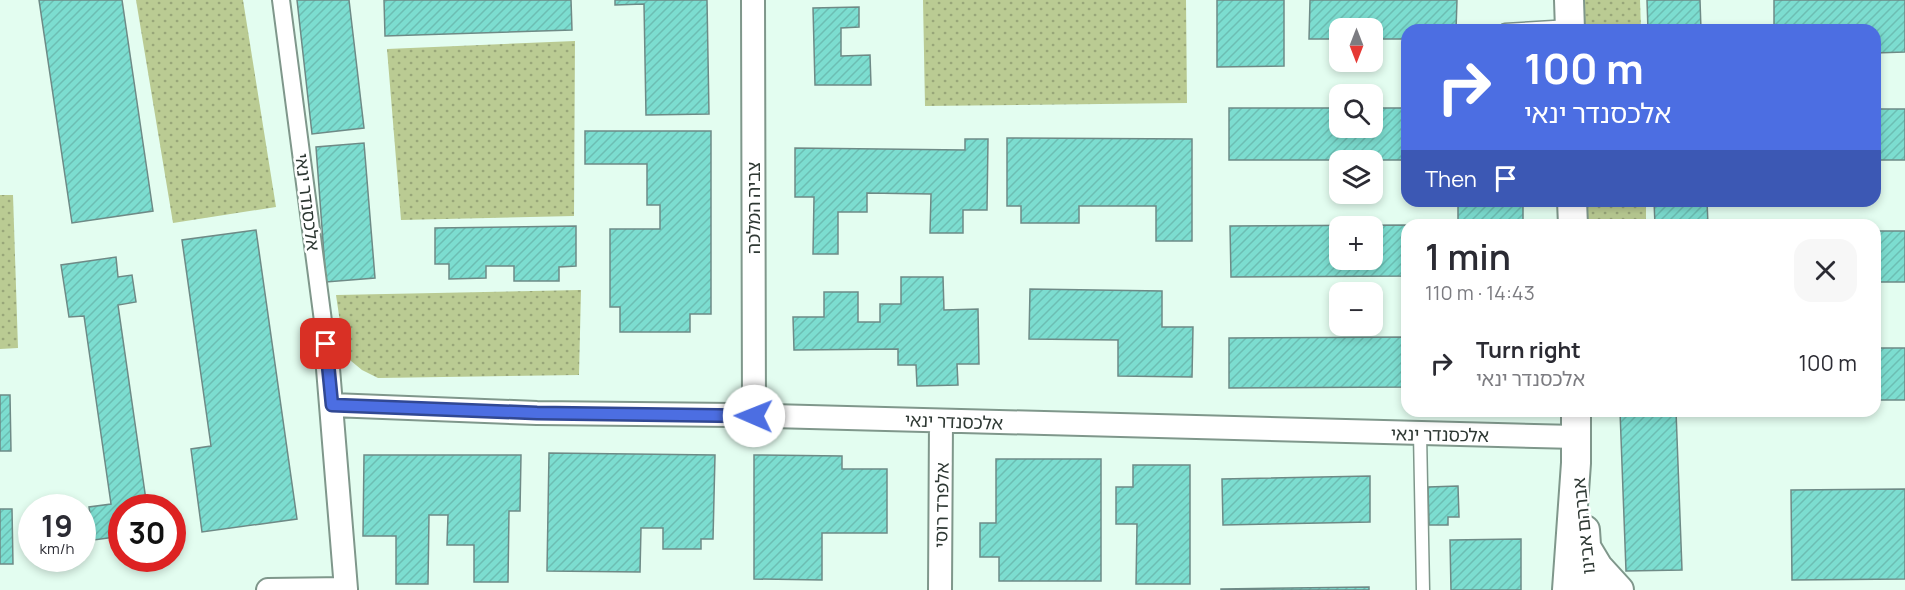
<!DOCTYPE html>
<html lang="en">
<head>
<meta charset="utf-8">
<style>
	:root { --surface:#fff; --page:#f7f7f7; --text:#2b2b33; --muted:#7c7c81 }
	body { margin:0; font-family:Manrope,"Noto Sans Hebrew",sans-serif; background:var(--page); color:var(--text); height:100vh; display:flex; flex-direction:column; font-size:22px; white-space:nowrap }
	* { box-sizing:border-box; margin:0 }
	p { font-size:20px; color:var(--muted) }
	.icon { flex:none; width:33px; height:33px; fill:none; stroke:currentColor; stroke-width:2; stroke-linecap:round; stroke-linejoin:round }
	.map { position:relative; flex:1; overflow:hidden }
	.side { position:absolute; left:1401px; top:219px; width:480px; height:198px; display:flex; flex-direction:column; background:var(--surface); border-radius:18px; box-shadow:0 3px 9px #0003 }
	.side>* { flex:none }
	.hud { position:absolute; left:1401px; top:24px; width:480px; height:183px; border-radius:18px; box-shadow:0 3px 9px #0003; background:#4c6ee2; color:#fff; overflow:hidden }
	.needle { width:39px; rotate:180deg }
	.controls { position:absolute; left:1329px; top:18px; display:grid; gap:12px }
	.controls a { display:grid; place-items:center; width:54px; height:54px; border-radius:12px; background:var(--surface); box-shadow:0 3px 9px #0003; font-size:30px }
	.speed { position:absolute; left:18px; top:494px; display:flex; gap:12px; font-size:30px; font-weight:700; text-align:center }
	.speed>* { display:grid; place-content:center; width:78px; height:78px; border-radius:50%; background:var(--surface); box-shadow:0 3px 9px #0003; line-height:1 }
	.speed small { font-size:15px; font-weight:400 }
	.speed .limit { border:9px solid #d22; background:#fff; color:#111 }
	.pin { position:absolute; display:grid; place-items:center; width:51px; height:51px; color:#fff; margin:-26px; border-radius:12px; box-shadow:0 3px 9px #0006 }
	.me { position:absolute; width:66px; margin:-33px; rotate:271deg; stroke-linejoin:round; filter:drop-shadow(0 0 4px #0008) }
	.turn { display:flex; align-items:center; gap:21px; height:126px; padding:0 24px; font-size:27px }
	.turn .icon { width:78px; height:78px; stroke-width:2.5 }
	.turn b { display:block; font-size:42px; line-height:51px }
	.then { display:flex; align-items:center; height:57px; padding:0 24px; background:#0003; gap:12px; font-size:22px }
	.round { display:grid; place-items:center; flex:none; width:63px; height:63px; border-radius:18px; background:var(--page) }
	.headline { display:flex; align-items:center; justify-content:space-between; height:102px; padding:0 24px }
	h1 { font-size:36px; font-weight:600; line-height:45px }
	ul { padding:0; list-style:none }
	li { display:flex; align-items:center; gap:18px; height:84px; padding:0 24px }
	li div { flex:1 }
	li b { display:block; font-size:22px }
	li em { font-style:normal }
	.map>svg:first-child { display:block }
	.green { fill:url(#green-dots) }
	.building { fill:url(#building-hatch); stroke:#6e8a86; stroke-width:1.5; fill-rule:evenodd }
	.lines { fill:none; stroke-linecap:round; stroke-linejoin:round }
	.service-casing { stroke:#7f978b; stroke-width:15 }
	.pedestrian-casing { stroke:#7f978b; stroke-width:20 }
	.minor-casing { stroke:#7f978b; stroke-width:26 }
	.tertiary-casing { stroke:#7f978b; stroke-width:32 }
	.service { stroke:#fff; stroke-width:12 }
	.pedestrian { stroke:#fff; stroke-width:16 }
	.minor { stroke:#fff; stroke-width:22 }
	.tertiary { stroke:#fff; stroke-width:28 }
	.route-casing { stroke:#314893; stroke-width:15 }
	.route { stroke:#4c6ee2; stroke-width:10 }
	.labels { text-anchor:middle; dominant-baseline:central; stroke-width:5; stroke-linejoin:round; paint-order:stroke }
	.street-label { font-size:18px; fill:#2e3833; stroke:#fff }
</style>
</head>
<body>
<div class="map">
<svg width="1905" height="590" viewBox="0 0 1905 590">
	<defs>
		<pattern id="green-dots" width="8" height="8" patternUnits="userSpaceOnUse" patternTransform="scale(1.5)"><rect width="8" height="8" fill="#bacb93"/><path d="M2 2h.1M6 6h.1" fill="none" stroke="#98a679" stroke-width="1.8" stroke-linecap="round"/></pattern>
		<pattern id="building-hatch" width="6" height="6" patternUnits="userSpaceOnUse" patternTransform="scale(1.5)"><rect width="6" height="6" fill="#7cddd0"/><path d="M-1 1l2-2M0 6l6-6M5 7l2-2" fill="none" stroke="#6cbeb3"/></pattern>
	</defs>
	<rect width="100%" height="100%" fill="#e3fdf0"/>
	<path class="green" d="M 136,0 L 243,0 L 276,207 L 173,223 Z
		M 923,0 L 1186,0 L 1187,103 L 925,106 Z
		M 1578,0 L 1640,0 L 1641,30 L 1578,30 Z
		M 575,41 L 574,216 L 401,220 L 387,49 Z
		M 0,195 L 13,195 L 18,348 L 0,349 Z
		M 1582,201 L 1646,201 L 1646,225 L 1582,225 Z
		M 581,290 L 579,375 L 378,378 L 362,370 L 345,356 L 336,295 Z"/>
	<path class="building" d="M 39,0 L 122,0 L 153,211 L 72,223 Z
		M 297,0 L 349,0 L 364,128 L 312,134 Z
		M 384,0 L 571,0 L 572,30 L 385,36 Z
		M 615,0 L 707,0 L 709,114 L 646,115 L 644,4 L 615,5 Z
		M 1217,0 L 1284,0 L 1284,66 L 1217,67 Z
		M 1310,0 L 1457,0 L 1456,30 L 1407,30 L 1407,39 L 1372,39 L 1372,28 L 1340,28 L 1340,39 L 1309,39 Z
		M 1647,0 L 1700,0 L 1701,30 L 1648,30 Z
		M 1774,0 L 1905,0 L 1905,52 L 1875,53 L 1875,30 L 1774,30 Z
		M 859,7 L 859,27 L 841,28 L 841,56 L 870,55 L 871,85 L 815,85 L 813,8 Z
		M 1229,108 L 1340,108 L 1340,128 L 1372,128 L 1372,108 L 1407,108 L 1407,160 L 1229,160 Z
		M 1875,109 L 1905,109 L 1905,160 L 1875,160 Z
		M 585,131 L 711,131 L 711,314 L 690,314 L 690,332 L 620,332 L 620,307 L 610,307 L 610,229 L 660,229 L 660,205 L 647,205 L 647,164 L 585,164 Z
		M 1007,138 L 1192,139 L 1192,241 L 1156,241 L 1156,206 L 1079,206 L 1079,223 L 1021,223 L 1021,206 L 1007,206 Z
		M 965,139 L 988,139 L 987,210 L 963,210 L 963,233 L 930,233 L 931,194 L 867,193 L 867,212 L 838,212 L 838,254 L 813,254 L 814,197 L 795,197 L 795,148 L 965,150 Z
		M 364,143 L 375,278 L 326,282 L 316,147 Z
		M 1458,201 L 1523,201 L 1523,225 L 1458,225 Z
		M 1654,201 L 1707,201 L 1708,225 L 1655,225 Z
		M 1407,225 L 1407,276 L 1231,277 L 1230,226 ZM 1340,226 L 1372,226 L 1372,260 L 1340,260 Z
		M 576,226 L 576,266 L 559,267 L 559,281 L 514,281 L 514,266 L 486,266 L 486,278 L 449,279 L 449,264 L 435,264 L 435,228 Z
		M 256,230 L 297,519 L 202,532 L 191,449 L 211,446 L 182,240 Z
		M 1875,231 L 1905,231 L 1905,282 L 1875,282 Z
		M 116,257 L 118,277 L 132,275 L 136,302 L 118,305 L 147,507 L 122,507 L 122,536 L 94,540 L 89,507 L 111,504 L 84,316 L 69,317 L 61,265 Z
		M 901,277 L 943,277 L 944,310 L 978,309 L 979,364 L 957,364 L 958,385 L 917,386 L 916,365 L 898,365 L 898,349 L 794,350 L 793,317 L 824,317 L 824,292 L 858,292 L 858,322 L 880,322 L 880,304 L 901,304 Z
		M 1030,289 L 1162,291 L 1162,327 L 1193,327 L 1192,377 L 1118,376 L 1118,340 L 1029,339 Z
		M 1407,337 L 1407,387 L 1229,388 L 1229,338 Z
		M 1875,348 L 1905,348 L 1905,400 L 1875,400 Z
		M 0,395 L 10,395 L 11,451 L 0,451 Z
		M 1620,411 L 1676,411 L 1682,570 L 1626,571 Z
		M 549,453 L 715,455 L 713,539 L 701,539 L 701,549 L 663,549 L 663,528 L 641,528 L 640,572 L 547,571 Z
		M 364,455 L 521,455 L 520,511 L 509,511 L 508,582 L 474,582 L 474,545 L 447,545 L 448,515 L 429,515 L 428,584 L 396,584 L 396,536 L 363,536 Z
		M 754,455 L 842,456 L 842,469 L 887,469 L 887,533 L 822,533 L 822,580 L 754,579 Z
		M 996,459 L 1101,459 L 1101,581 L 999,581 L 999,557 L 980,557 L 980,523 L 996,523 Z
		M 1133,465 L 1190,465 L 1190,584 L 1136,584 L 1137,524 L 1116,524 L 1116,487 L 1133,487 Z
		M 1370,476 L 1370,522 L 1223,525 L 1222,479 Z
		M 1458,486 L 1459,517 L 1448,517 L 1448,525 L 1429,525 L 1428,487 Z
		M 1905,489 L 1905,579 L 1792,580 L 1791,490 Z
		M 0,509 L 12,509 L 13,564 L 0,564 Z
		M 1521,539 L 1521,590 L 1451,590 L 1450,540 Z
		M 1369,587 L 1369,590 L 1221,590 L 1221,589 Z"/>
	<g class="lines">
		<g class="service-casing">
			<path id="service" d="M 1505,30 L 1570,26
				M 1420,433 L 1423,590"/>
		</g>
		<g class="pedestrian-casing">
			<path id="pedestrian" d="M 281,0 L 326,344"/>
		</g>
		<g class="minor-casing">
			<path id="minor" d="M 753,0 L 754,416
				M 332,405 L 537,413 L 734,415 L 1576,437
				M 268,590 L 346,589 L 326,344
				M 940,590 L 941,421"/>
		</g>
		<g class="tertiary-casing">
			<path id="tertiary" d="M 1569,0 L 1570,30
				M 1572,201 L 1573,225
				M 1585,530 L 1589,590
				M 1586,547 L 1598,567 L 1619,590
				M 1567,590 L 1576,463 L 1576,411"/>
		</g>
		<use href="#service" class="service"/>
		<use href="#pedestrian" class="pedestrian"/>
		<use href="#minor" class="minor"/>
		<use href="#tertiary" class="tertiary"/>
	</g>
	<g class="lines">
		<g class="route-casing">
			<path id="route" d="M 326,344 L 332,405 L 537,413 L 754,416"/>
		</g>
		<use href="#route" class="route"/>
	</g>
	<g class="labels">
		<g class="street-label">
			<text transform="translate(308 202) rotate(83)">אלכסנדר ינאי</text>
			<text transform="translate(753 208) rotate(-90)">צביה המלכה</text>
			<text transform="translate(954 421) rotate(2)">אלכסנדר ינאי</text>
			<text transform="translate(1440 434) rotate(1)">אלכסנדר ינאי</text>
			<text transform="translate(941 505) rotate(-89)">אלפרד רוסי</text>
			<text transform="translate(1583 526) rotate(-96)">אברהם אבינו</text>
		</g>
	</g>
</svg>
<div class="controls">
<a><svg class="needle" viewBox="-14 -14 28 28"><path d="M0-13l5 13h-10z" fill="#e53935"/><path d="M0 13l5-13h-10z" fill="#7c7c81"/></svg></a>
<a><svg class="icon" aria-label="search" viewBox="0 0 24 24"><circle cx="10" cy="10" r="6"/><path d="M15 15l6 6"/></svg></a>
<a><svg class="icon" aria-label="layers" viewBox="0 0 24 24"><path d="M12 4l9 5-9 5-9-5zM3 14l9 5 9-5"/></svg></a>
<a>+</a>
<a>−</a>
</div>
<div class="speed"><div>19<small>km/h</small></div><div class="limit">30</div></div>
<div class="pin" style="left:326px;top:344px;background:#d93025"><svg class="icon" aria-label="arrive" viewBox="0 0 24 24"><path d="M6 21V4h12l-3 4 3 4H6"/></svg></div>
<svg class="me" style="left:754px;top:416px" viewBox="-20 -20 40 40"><circle r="19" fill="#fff"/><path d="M0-13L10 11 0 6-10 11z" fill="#4c6ee2"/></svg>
<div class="hud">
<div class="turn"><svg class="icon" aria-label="right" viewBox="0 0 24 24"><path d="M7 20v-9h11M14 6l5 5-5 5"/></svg><div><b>100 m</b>אלכסנדר ינאי</div></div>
<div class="then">Then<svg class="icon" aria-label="arrive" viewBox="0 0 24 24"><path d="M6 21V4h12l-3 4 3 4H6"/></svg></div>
</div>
<section class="side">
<div class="headline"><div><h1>1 min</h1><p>110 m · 14:43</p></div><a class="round"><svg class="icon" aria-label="close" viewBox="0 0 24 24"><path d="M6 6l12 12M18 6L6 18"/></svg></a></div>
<ul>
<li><svg class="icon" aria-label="right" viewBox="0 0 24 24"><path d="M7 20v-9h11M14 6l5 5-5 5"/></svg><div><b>Turn right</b><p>אלכסנדר ינאי</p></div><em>100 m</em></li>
</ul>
</section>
</div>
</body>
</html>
